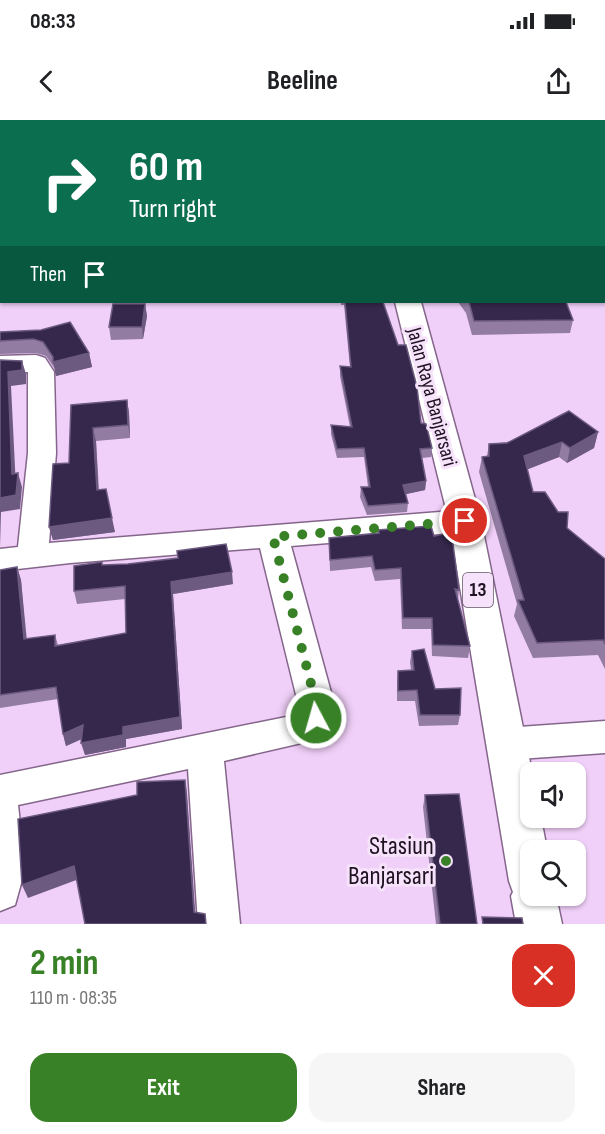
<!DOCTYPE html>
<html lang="en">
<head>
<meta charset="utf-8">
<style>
	:root { --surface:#fff; --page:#f6f6f6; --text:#202124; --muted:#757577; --accent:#398127 }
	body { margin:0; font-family:"Sofia Sans Condensed",sans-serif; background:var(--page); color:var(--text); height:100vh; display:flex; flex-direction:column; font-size:22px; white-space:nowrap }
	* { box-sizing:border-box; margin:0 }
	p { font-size:20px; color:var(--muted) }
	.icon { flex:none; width:33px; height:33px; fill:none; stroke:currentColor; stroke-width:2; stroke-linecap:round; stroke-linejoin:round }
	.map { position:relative; height:804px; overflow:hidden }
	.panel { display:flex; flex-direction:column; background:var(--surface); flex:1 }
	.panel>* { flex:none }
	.banner { position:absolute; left:0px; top:0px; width:606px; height:183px; box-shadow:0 2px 4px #0004; background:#0b6e4f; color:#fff; overflow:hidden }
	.controls { position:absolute; left:520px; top:642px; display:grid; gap:12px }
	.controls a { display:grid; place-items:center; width:66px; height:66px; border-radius:12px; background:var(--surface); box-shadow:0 2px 4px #0004; font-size:30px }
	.pin { position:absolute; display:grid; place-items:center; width:51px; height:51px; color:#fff; margin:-26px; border:3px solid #fff; border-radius:50%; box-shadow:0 2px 6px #0007 }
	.me { position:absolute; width:66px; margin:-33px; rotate:354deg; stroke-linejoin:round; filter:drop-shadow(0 0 4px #0008) }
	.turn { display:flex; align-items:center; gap:21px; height:126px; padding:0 30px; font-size:27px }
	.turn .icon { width:78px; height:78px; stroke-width:2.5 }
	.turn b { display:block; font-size:42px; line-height:51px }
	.then { display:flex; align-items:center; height:57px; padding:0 30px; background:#0003; gap:12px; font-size:22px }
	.round { display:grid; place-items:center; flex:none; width:63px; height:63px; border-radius:18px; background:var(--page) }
	.head { display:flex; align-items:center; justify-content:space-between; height:102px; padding:0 30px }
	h1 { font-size:36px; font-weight:700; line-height:45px; color:var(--accent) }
	.cta { display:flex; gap:12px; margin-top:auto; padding:12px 30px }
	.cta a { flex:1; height:69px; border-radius:18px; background:var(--accent); color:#fff; font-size:24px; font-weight:700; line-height:69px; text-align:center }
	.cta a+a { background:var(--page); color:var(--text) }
	.status { display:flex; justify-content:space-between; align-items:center; height:42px; padding:0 30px; background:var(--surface); direction:ltr }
	.status svg { height:16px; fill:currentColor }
	header { display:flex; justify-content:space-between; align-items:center; height:78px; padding:0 30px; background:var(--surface); font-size:27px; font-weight:700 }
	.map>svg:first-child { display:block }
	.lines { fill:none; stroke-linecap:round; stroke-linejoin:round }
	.minor-casing { stroke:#84668a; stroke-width:3 }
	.highway-casing { stroke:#84668a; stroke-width:3 }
	.minor { fill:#fff; fill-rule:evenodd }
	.highway { fill:#fff; fill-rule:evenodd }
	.wall { fill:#927ca2 }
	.shaded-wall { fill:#6d5a80 }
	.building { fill:#35284c; stroke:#6d5a80; stroke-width:1.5 }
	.route { stroke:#398127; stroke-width:10; stroke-dasharray:0 18 }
	.poi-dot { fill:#398127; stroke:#f6e2fa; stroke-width:2 }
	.labels { text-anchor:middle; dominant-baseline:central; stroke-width:6; stroke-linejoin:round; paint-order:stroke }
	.shield { fill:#f6e2fa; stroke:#605163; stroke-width:1.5 }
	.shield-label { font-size:20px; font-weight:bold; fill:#1f1322 }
	.street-label { font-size:21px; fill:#1f1322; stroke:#f6e2fa }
	.near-poi-label { font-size:26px; fill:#1f1322; stroke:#f6e2fa; text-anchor:end }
</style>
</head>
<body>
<div class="status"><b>08:33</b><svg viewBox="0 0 49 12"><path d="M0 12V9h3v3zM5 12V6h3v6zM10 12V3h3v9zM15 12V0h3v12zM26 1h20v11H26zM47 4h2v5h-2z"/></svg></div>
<header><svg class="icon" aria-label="back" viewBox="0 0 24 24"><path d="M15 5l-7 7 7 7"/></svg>Beeline<svg class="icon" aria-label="share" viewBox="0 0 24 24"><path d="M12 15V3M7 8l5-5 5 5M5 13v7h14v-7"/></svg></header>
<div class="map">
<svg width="605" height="804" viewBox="0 0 605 804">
	<rect width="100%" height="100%" fill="#f0cff8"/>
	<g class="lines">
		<g class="minor-casing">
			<path id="minor" d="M 604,154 L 605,154 L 605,168 L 604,168 Z
				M 36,235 L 45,238 L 54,252 L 56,333 L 49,423 L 465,390 L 476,394 L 480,401 L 476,408 L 465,412 L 291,426 L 335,587 C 334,601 329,609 319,619 L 224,641 L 240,804 L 198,804 L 188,649 L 18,685 L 25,749 L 15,785 L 0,791 L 0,655 L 296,595 L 299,587 L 260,428 L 70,443 L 0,451 L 0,429 L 18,427 L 28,333 L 28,252 L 0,252 L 0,236 Z
				M 605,601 L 605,633 L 505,640 L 492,635 L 487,624 L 492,613 L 505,608 Z"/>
		</g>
		<g class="highway-casing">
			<path id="highway" d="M 338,0 L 358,0 L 359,2 L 339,2 Z
				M 395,182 L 421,182 L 481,401 L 532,652 L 531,698 L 541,698 L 547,730 L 531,730 L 531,776 L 556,776 L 562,804 L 516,804 L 511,776 L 513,772 L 509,761 L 449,401 Z"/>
		</g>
		<use href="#minor" class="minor"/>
		<use href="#highway" class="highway"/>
	</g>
	<path class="wall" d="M 381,0 L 512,0 L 514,2 L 383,2 Z
		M 341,182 L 383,182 L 421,303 L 432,328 L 431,337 L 422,338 L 426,361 L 425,370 L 406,374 L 408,383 L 407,392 L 367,395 L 360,377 L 361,367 L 368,367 L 364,337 L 337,338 L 331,314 L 331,305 L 350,307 L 340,256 L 340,246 L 350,247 L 344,185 L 341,185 Z
		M 458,182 L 566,182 L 573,200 L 570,213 L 472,215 L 466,193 Z
		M 145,184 L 147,196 L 143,219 L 111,220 L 109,207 Z
		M 0,212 L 89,233 L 92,247 L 56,256 L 55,249 L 46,236 L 36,233 L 0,234 Z
		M 127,280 L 129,293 L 130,318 L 96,321 L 99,370 L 115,412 L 53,420 L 49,407 L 69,343 L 71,285 Z
		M 598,312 L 594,328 L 567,343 L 559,337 L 527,349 L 533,372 L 567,408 L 605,439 L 605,549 L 598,535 L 533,538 L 514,496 L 517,484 L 479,352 L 482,337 L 487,336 L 489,324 Z
		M 378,410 L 434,416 L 459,470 L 458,480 L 470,526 L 468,538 L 432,536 L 431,509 L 402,509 L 400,459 L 375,461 L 371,447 L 330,451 L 329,418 L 377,413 Z
		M 102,445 L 233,464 L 173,474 L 182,609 L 126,619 L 126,627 L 85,635 L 82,619 L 66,626 L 63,614 L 58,579 L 0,588 L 0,450 L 17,447 L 21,460 L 26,519 L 55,515 L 58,525 L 126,513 L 125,479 L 77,484 L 74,471 Z
		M 412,531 L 435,569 L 460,595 L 458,605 L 419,606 L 415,581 L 397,581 L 397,561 L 398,551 L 411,550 L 410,542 Z
		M 425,675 L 477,804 L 436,804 L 423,687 Z"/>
	<path class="shaded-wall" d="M 145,184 L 147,196 L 143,219 L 142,207 Z
		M 89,233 L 92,247 L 56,256 L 53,242 Z
		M 22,241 L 26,254 L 26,264 L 11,266 L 16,368 L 12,354 L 8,252 Z
		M 127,280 L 129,293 L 130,318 L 128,305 Z
		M 93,308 L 96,321 L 99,383 L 97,370 Z
		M 598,312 L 594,328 L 567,343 L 570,328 Z
		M 562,322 L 559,337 L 521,352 L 524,336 Z
		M 18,353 L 22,367 L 20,389 L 1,392 L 0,427 L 0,378 Z
		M 426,361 L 425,370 L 402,375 L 403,365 Z
		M 112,398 L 115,412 L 53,420 L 49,407 Z
		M 17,447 L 21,460 L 28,532 L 24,519 Z
		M 232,452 L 233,464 L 173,474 L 182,609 L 126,619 L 126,627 L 85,635 L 81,623 L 123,607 L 171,462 Z
		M 83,605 L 86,617 L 66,626 L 63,614 Z
		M 185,660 L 187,673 L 196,804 L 194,792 Z
		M 74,746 L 79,759 L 28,778 L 22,765 Z"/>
	<path class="building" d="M 299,0 L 330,0 L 331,2 L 299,2 Z
		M 396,0 L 512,0 L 514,2 L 388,2 Z
		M 345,182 L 383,182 L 398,225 L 406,225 L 417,267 L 421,303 L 426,304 L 432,328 L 420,329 L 426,361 L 403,365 L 408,383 L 368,386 L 361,367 L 370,367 L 364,328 L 337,329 L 331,305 L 352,307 L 340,246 L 351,247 Z
		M 469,182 L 566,182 L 573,200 L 474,201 Z
		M 113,184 L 145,184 L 142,207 L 109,207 Z
		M 70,202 L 89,233 L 53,242 L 53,237 L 43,222 L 33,219 L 0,221 L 0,212 L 41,210 Z
		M 0,240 L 22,241 L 22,250 L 8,252 L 12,354 L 18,353 L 16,375 L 0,378 Z
		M 127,280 L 128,305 L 93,308 L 97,370 L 106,369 L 112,398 L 49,407 L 53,344 L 69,343 L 71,285 Z
		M 569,291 L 598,312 L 570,328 L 562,322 L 524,336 L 533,372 L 545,372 L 558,392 L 568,392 L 567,408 L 605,439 L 605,524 L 603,520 L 537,523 L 518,480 L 524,480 L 482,337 L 489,336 L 489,324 L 507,323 Z
		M 431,406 L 434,416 L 448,413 L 453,424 L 459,470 L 455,469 L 470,526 L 433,525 L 432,498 L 403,498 L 401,448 L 375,450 L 372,436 L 330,440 L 329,418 L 379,413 L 378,410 Z
		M 226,424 L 232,452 L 171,462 L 180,597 L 123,607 L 123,615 L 81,623 L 83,605 L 63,614 L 56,567 L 0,575 L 0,450 L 17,447 L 24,519 L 55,515 L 55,526 L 126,513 L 125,466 L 74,471 L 74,446 L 102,442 L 102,445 L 128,444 L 178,438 L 177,431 Z
		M 424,529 L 435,569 L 461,568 L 460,595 L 420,595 L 417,570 L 398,571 L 398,551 L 414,550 L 412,531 Z
		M 185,660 L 194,792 L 205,794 L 206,804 L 85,804 L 74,746 L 22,765 L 18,699 L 137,675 L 137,662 Z
		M 459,674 L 477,804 L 440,804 L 425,675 Z
		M 482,797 L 522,798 L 523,804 L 483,804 Z"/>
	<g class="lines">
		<path class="route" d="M 316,598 L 317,587 L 273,417 L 465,401"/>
	</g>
	<circle class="poi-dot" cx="446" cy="741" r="6"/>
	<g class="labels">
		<rect class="shield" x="463" y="453" width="30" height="34" rx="4.5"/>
		<g class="shield-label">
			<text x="478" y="470">13</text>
		</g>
		<g class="street-label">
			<text transform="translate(432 277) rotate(75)">Jalan Raya Banjarsari</text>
		</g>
		<g class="near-poi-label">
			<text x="434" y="726">Stasiun<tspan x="434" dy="30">Banjarsari</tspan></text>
		</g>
	</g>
</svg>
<div class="controls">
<a><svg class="icon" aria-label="sound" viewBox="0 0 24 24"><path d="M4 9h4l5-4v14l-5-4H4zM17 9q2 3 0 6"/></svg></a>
<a><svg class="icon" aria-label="search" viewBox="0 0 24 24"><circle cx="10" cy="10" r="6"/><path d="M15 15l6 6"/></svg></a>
</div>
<div class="pin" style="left:465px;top:401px;background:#d93025"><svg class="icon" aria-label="arrive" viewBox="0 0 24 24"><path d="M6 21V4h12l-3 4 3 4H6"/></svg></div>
<svg class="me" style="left:316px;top:598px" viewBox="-20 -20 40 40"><circle r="17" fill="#398127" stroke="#fff" stroke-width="3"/><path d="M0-11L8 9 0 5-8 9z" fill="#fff"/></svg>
<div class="banner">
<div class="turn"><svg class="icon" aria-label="right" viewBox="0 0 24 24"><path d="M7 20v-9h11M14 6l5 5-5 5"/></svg><div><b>60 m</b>Turn right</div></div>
<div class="then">Then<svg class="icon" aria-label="arrive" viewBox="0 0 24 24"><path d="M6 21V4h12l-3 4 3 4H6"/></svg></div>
</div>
</div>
<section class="panel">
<div class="head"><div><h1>2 min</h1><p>110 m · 08:35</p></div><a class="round" style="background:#d93025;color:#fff"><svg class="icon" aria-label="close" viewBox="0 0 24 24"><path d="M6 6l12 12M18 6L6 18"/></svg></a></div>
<div class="cta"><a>Exit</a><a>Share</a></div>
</section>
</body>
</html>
